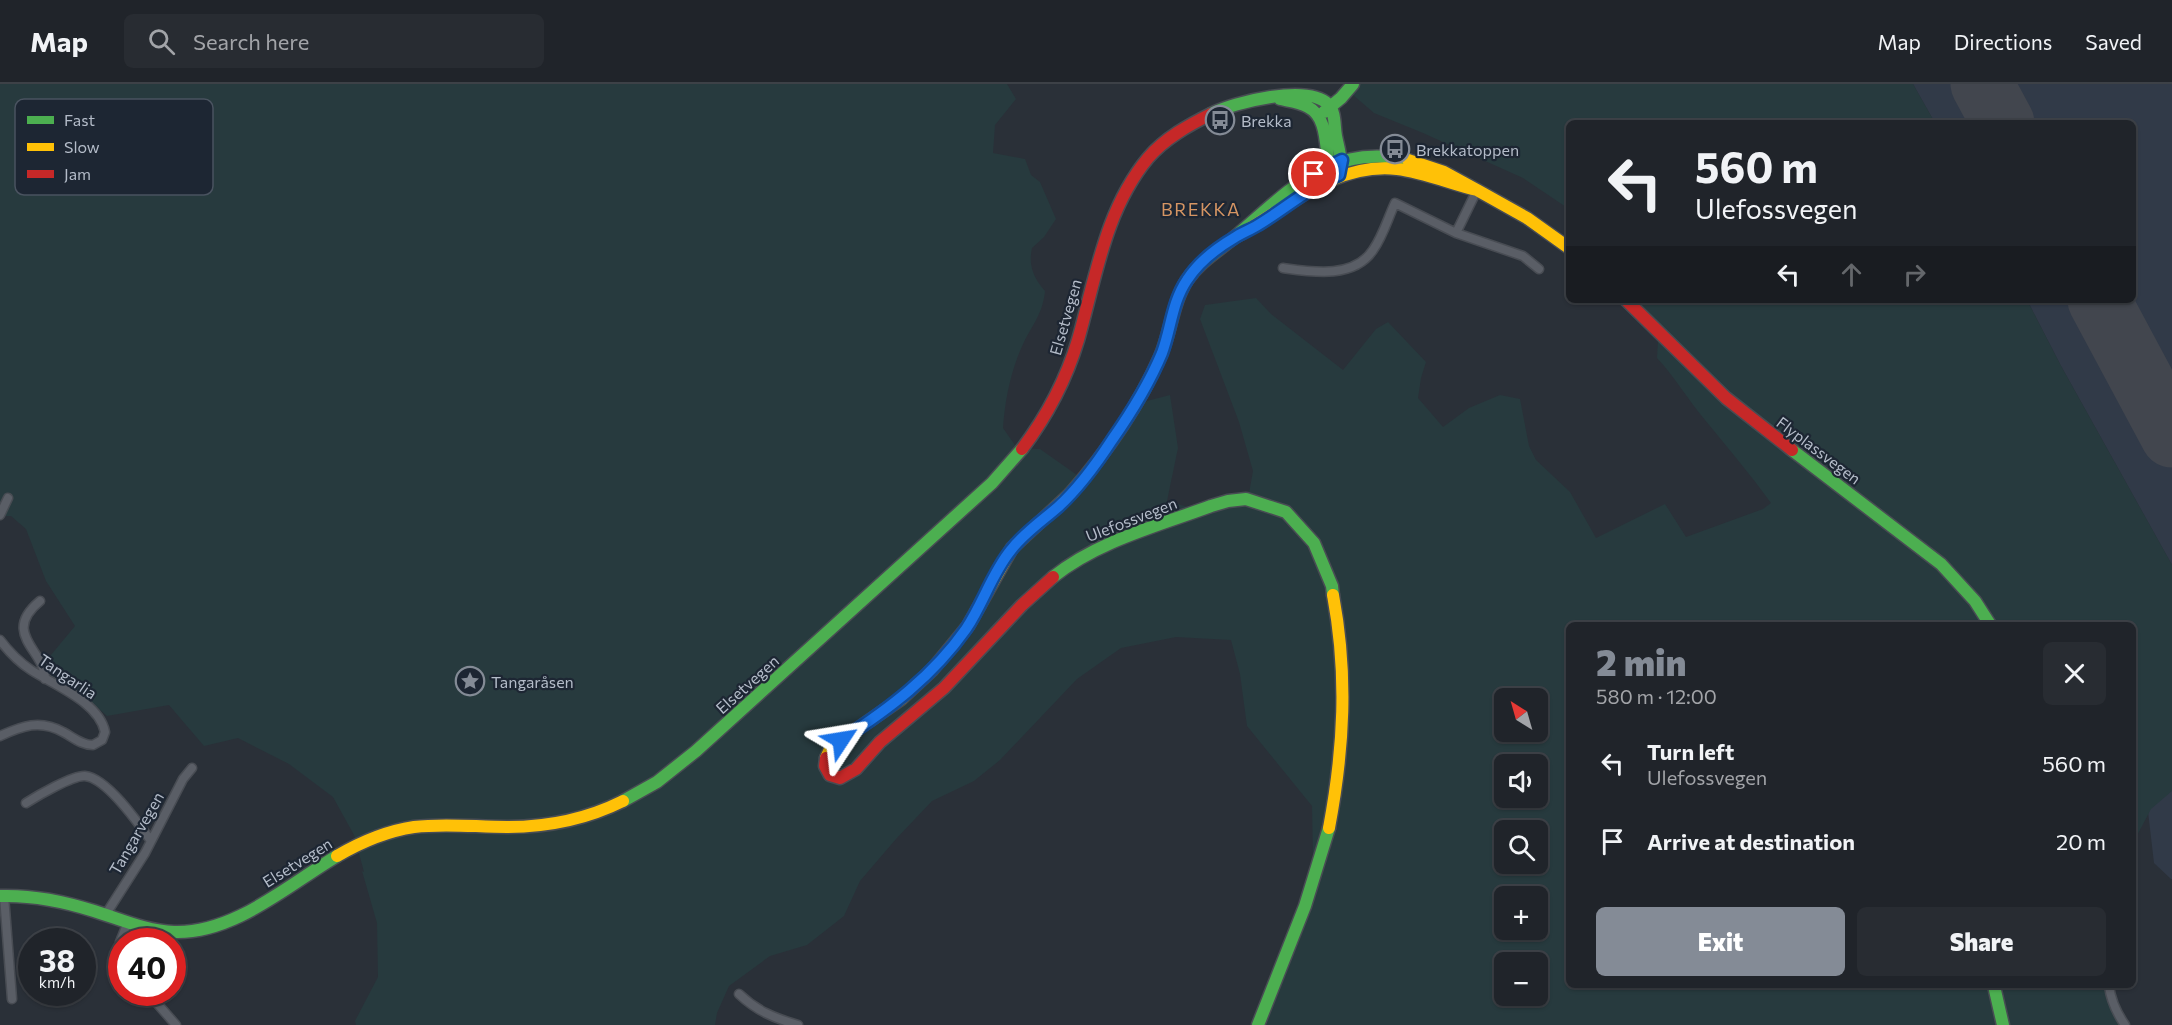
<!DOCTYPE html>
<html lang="en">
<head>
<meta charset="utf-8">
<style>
	:root { --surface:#20242a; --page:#282c32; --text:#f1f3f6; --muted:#a2a4a8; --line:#3d4147; --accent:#848b96 }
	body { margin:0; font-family:Commissioner,sans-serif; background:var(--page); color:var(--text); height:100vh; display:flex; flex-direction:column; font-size:22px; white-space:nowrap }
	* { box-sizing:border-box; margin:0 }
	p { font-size:20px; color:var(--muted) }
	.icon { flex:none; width:33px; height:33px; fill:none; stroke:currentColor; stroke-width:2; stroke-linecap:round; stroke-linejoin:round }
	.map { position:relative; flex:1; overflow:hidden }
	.panel { position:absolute; left:1566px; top:538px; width:570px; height:366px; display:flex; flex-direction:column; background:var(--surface); border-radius:9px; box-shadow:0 2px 4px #0004,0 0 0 2px var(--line) }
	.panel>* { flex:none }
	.hud { position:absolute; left:1566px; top:36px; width:570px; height:183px; border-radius:9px; box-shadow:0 2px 4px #0004,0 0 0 2px var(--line); background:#20242a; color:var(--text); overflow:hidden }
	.needle { width:39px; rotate:323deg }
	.controls { position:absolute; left:1494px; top:604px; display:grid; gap:12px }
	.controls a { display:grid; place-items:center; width:54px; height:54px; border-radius:9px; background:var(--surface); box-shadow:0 2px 4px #0004,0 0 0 2px var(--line); font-size:30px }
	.speed { position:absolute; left:18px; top:844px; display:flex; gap:12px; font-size:30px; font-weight:700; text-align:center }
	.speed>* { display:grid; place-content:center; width:78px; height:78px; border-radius:50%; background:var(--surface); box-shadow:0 2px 4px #0004,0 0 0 2px var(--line); line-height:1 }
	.speed small { font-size:15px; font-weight:400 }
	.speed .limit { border:9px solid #d22; background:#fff; color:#111 }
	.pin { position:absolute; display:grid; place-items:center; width:51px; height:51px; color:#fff; margin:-26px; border:3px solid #fff; border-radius:50%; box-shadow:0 2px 6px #0007 }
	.me { position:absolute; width:66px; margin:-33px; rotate:57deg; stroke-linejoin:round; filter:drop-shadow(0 0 4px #0008) }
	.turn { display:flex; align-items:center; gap:21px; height:126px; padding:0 30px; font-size:27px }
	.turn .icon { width:78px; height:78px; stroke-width:2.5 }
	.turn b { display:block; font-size:42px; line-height:51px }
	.lanes { display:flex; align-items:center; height:57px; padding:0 30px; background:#0003; justify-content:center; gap:30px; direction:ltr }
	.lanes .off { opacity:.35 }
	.round { display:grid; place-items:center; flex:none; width:63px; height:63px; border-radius:9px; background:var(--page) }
	.head { display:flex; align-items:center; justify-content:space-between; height:102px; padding:0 30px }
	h1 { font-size:36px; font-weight:800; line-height:45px; color:var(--accent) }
	.action { display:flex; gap:12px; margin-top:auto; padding:12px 30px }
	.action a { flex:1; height:69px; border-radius:9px; background:var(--accent); color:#fff; font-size:24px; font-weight:800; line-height:69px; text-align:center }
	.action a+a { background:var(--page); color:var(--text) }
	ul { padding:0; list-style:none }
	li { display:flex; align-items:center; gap:18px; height:78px; padding:0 30px }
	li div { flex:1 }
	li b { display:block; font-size:22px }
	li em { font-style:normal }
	header { display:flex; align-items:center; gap:36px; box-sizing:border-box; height:84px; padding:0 30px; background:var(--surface); border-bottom:2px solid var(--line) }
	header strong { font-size:28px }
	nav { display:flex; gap:33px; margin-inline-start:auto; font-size:21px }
	.search { width:420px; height:54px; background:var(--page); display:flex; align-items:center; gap:15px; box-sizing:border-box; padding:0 21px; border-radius:9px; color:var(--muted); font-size:22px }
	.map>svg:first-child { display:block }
	.airport { fill:#313a48 }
	.green { fill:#273a3e; fill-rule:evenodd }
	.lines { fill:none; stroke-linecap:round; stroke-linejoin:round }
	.runway { stroke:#42464e; stroke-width:63 }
	.street-casing { stroke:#484c53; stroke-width:11 }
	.fast-casing { stroke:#484c53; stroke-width:15 }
	.slow-casing { stroke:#484c53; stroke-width:15 }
	.jam-casing { stroke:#484c53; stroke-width:15 }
	.street { stroke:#5a5e66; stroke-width:8 }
	.fast { stroke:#4caf50; stroke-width:12 }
	.slow { stroke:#ffc107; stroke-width:12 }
	.jam { stroke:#c62828; stroke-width:12 }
	.route-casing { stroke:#114b97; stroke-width:15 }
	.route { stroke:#1a73e8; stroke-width:10 }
	.labels { text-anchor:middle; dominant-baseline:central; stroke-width:4.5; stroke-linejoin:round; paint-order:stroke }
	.poi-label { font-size:16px; fill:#b4bcc9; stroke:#1d2633; text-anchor:start }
	.street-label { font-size:16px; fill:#b4bcc9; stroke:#1d2633 }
	.neighbourhood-label { font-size:18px; letter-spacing:1.5px; fill:#d59563; stroke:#1d2633 }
	.key { fill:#1d2633; stroke:#4a5360; stroke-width:1.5 }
	.key-label { font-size:16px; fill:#b4bcc9 }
</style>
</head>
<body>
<header>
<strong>Map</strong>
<div class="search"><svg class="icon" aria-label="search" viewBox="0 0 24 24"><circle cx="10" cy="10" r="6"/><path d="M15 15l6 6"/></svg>Search here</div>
<nav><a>Map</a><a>Directions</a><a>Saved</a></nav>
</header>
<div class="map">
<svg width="2172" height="941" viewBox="0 0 2172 941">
	<rect width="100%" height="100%" fill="#2a3038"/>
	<path class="airport" d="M 1913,0 L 2172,0 L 2172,481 L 2061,282 L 2027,216 L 2133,216 L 2133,39 L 1935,39 Z
		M 2172,653 L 2172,795 L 2171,795 L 2154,779 L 2144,693 Z"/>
	<path class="green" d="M 0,0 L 1007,0 L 1016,15 L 995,41 L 993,69 L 1025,75 L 1031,91 L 1040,98 L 1056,135 L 1044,153 L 1032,164 C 1028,182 1034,194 1045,207 C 1043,229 1033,240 1024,258 C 1011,285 1005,315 1003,344 L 1017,364 L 1040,365 L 1077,391 L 1098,375 L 1139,319 L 1170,311 L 1178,364 L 1167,417 L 1195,425 L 1248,415 L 1253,387 L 1239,338 L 1200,235 L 1205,221 L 1256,214 L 1271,230 L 1343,286 L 1376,245 L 1388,238 L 1426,278 L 1421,294 L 1418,314 L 1443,343 L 1469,324 L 1500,311 L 1520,315 L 1529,362 L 1536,376 L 1570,408 L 1596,454 L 1665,420 L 1686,453 L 1763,425 L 1771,419 C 1750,390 1727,363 1705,336 C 1688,316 1675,293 1657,274 L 1658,257 L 1635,216 L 2027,216 L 2061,282 L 2172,481 L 2172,707 L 2151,725 L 2133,759 L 2133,542 L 1569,542 L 1569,902 L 2105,902 L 2105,910 L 2122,941 L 1253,941 L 1299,826 L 1313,774 L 1312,722 L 1247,642 L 1240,590 L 1231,556 L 1176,553 L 1121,564 L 1077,595 L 1000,676 L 974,697 L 932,717 L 896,755 L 860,797 L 844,832 L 807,861 L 770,872 L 729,902 L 717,929 L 715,941 L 356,941 L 355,937 L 378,893 L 377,839 L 362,787 L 364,788 L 354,751 L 333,713 L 289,680 L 238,654 L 204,662 L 169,621 L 107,632 L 89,616 L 52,594 L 46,577 L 75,542 L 46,497 L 26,445 L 11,432 L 0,432 ZM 1504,615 L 1538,615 L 1538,648 L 1504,648 ZM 1504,681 L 1538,681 L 1538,714 L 1504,714 ZM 1504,747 L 1538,747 L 1538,780 L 1504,780 ZM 1504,813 L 1538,813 L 1538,846 L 1504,846 ZM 1504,879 L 1538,879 L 1538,912 L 1504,912 Z
		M 1354,0 L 1913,0 L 1935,39 L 1569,39 L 1569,125 L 1523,94 L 1423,49 L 1374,29 L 1353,11 Z"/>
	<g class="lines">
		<path class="runway" d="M 1982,0 L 2003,39
			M 2099,216 L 2172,352"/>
		<g class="street-casing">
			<path id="street" d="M 1456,149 L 1477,106
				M 1283,184 C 1312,188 1354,195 1373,166 C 1383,152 1388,134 1395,119 L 1456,149 L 1523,172 L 1539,185
				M 0,431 L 8,414
				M 40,517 C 0,550 46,567 45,595
				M 0,556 C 9,568 19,578 31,586 C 54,601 99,618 105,648 L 102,656 L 93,661 C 81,661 73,653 63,648 C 40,635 22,642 0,652
				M 26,719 C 37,712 73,691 85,692 C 107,694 139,740 151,757
				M 4,812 L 12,915
				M 106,830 L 145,769 L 183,695 L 192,684
				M 122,864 L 120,858 L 128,838
				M 2109,902 C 2111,917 2116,928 2125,941
				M 148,909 L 176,941
				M 739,910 C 757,927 774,934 798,941"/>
		</g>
		<g class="fast-casing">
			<path id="fast" d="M 1280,15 C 1289,17 1300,18 1308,23 C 1328,33 1325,63 1329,81 L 1334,85
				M 1324,28 L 1341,14 L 1353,0
				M 1211,30 C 1235,18 1307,0 1328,20 C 1336,28 1334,42 1336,52 C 1338,63 1342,72 1340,84
				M 1792,366 L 1941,480 L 1975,517 L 1991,542
				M 1070,410 C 1106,369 1138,323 1160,273 C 1171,248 1172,220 1187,196 C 1200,177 1220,166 1237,151 C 1291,105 1331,59 1408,76
				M 1053,493 C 1098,457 1157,442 1211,422 L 1228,417 L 1246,415 L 1286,428 L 1314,459 L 1332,502 L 1333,511
				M 623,717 L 657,698 L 696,667 L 992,399 L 1022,365
				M 0,812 C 32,811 63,817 94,827 C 120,835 146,847 174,848 C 234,850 288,801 337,772
				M 1994,902 L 2003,941
				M 1258,941 L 1305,822 L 1329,744"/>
		</g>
		<g class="slow-casing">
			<path id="slow" d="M 1477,106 L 1527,134 L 1569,164
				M 1235,153 C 1286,125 1334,78 1397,85 C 1424,88 1451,100 1477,106 L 1444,88 L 1408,76
				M 826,674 L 831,663 L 901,615 L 932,586 L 968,542 L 1012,464 L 1070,410
				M 1329,744 C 1344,664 1348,591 1333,511
				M 337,772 C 361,758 387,747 414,743 C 445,739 476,743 507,743 C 547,743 587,735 623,717"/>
		</g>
		<g class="jam-casing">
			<path id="jam" d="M 1626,216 L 1726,314 L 1792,366
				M 1022,365 C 1047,332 1066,296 1078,256 C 1096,193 1105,126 1148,74 C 1165,54 1189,41 1211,30
				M 826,674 L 825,682 L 830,691 L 840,694 L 856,685 L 880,658 L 944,604 L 1022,521 L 1053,493"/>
		</g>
		<use href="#street" class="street"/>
		<use href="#fast" class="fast"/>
		<use href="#slow" class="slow"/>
		<use href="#jam" class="jam"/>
	</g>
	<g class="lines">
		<g class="route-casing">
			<path id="route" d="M 841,656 C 889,625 933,592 966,545 C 983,520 992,489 1011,466 C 1024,449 1042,437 1058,423 C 1079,404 1097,379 1112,356 C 1131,329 1149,300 1162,269 C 1171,245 1172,218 1187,196 C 1198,179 1217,164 1234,154 C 1241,149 1250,146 1258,141 C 1285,125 1309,103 1339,91 L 1342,76 L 1314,90"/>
		</g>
		<use href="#route" class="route"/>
	</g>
	<defs>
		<g id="bus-ring" transform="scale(1.5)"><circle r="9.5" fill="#1d2633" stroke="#848b96" stroke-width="1.5"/><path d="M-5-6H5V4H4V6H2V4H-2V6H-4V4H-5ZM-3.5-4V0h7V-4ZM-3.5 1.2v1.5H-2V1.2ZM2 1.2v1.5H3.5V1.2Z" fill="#848b96"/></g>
		<g id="sight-ring" transform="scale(1.5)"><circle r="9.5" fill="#1d2633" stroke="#848b96" stroke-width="1.5"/><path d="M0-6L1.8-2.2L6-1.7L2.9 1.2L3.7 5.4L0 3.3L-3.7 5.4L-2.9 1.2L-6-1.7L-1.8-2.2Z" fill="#848b96"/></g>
	</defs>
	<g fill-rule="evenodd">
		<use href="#bus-ring" x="1220" y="36"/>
		<use href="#bus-ring" x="1395" y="65"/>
		<use href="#sight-ring" x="470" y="597"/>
	</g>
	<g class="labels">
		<g class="poi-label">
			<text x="1241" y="36">Brekka</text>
			<text x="1416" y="65">Brekkatoppen</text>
			<text x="491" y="597">Tangaråsen</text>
		</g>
		<g class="street-label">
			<text transform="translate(1065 233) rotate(-74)">Elsetvegen</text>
			<text transform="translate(1819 366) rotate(37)">Flyplassvegen</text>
			<text transform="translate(1131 435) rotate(-21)">Ulefossvegen</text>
			<text transform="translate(68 592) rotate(34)">Tangarlia</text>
			<text transform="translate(747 600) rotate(-42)">Elsetvegen</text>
			<text transform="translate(136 749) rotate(-60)">Tangarvegen</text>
			<text transform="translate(297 778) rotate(-32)">Elsetvegen</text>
		</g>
		<g class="neighbourhood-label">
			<text x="1201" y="125">BREKKA</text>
		</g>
	</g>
	<rect x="15" y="15" width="198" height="96" rx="9" class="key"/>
	<rect x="27" y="32" width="27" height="8" fill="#4caf50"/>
	<rect x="27" y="59" width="27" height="8" fill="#ffc107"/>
	<rect x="27" y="86" width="27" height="8" fill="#c62828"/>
	<g class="key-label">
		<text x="64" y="42">Fast</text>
		<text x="64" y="69">Slow</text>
		<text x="64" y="96">Jam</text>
	</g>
</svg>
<div class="controls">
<a><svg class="needle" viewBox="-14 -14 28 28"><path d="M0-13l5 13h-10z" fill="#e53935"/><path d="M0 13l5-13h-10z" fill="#a2a4a8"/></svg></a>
<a><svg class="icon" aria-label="sound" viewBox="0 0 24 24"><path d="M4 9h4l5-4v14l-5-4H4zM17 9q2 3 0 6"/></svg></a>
<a><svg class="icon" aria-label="search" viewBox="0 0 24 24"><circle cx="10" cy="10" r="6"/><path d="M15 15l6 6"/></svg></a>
<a>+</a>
<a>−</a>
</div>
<div class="speed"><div>38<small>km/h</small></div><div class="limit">40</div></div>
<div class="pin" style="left:1314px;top:90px;background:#d93025"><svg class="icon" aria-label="arrive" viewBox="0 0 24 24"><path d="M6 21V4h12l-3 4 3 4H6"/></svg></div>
<svg class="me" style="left:841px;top:656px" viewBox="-20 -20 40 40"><path d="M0-17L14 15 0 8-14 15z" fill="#1a73e8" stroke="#fff" stroke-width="4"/></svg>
<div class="hud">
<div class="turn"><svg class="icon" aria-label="left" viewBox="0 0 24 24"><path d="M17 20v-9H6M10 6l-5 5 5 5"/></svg><div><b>560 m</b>Ulefossvegen</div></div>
<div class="lanes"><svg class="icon" aria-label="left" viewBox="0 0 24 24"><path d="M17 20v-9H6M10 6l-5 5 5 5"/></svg><svg class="icon off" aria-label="ahead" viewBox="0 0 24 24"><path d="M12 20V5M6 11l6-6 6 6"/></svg><svg class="icon off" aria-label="right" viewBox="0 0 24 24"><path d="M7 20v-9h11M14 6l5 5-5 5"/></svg></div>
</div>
<section class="panel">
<div class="head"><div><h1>2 min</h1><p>580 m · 12:00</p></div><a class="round"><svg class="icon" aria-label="close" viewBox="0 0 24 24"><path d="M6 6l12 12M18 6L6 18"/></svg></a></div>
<ul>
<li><svg class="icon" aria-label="left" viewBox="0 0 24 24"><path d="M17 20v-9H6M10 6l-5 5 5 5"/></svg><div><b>Turn left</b><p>Ulefossvegen</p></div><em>560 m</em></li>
<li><svg class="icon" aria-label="arrive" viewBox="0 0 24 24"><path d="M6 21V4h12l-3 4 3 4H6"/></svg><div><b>Arrive at destination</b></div><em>20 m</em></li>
</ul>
<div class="action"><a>Exit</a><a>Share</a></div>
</section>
</div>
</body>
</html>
